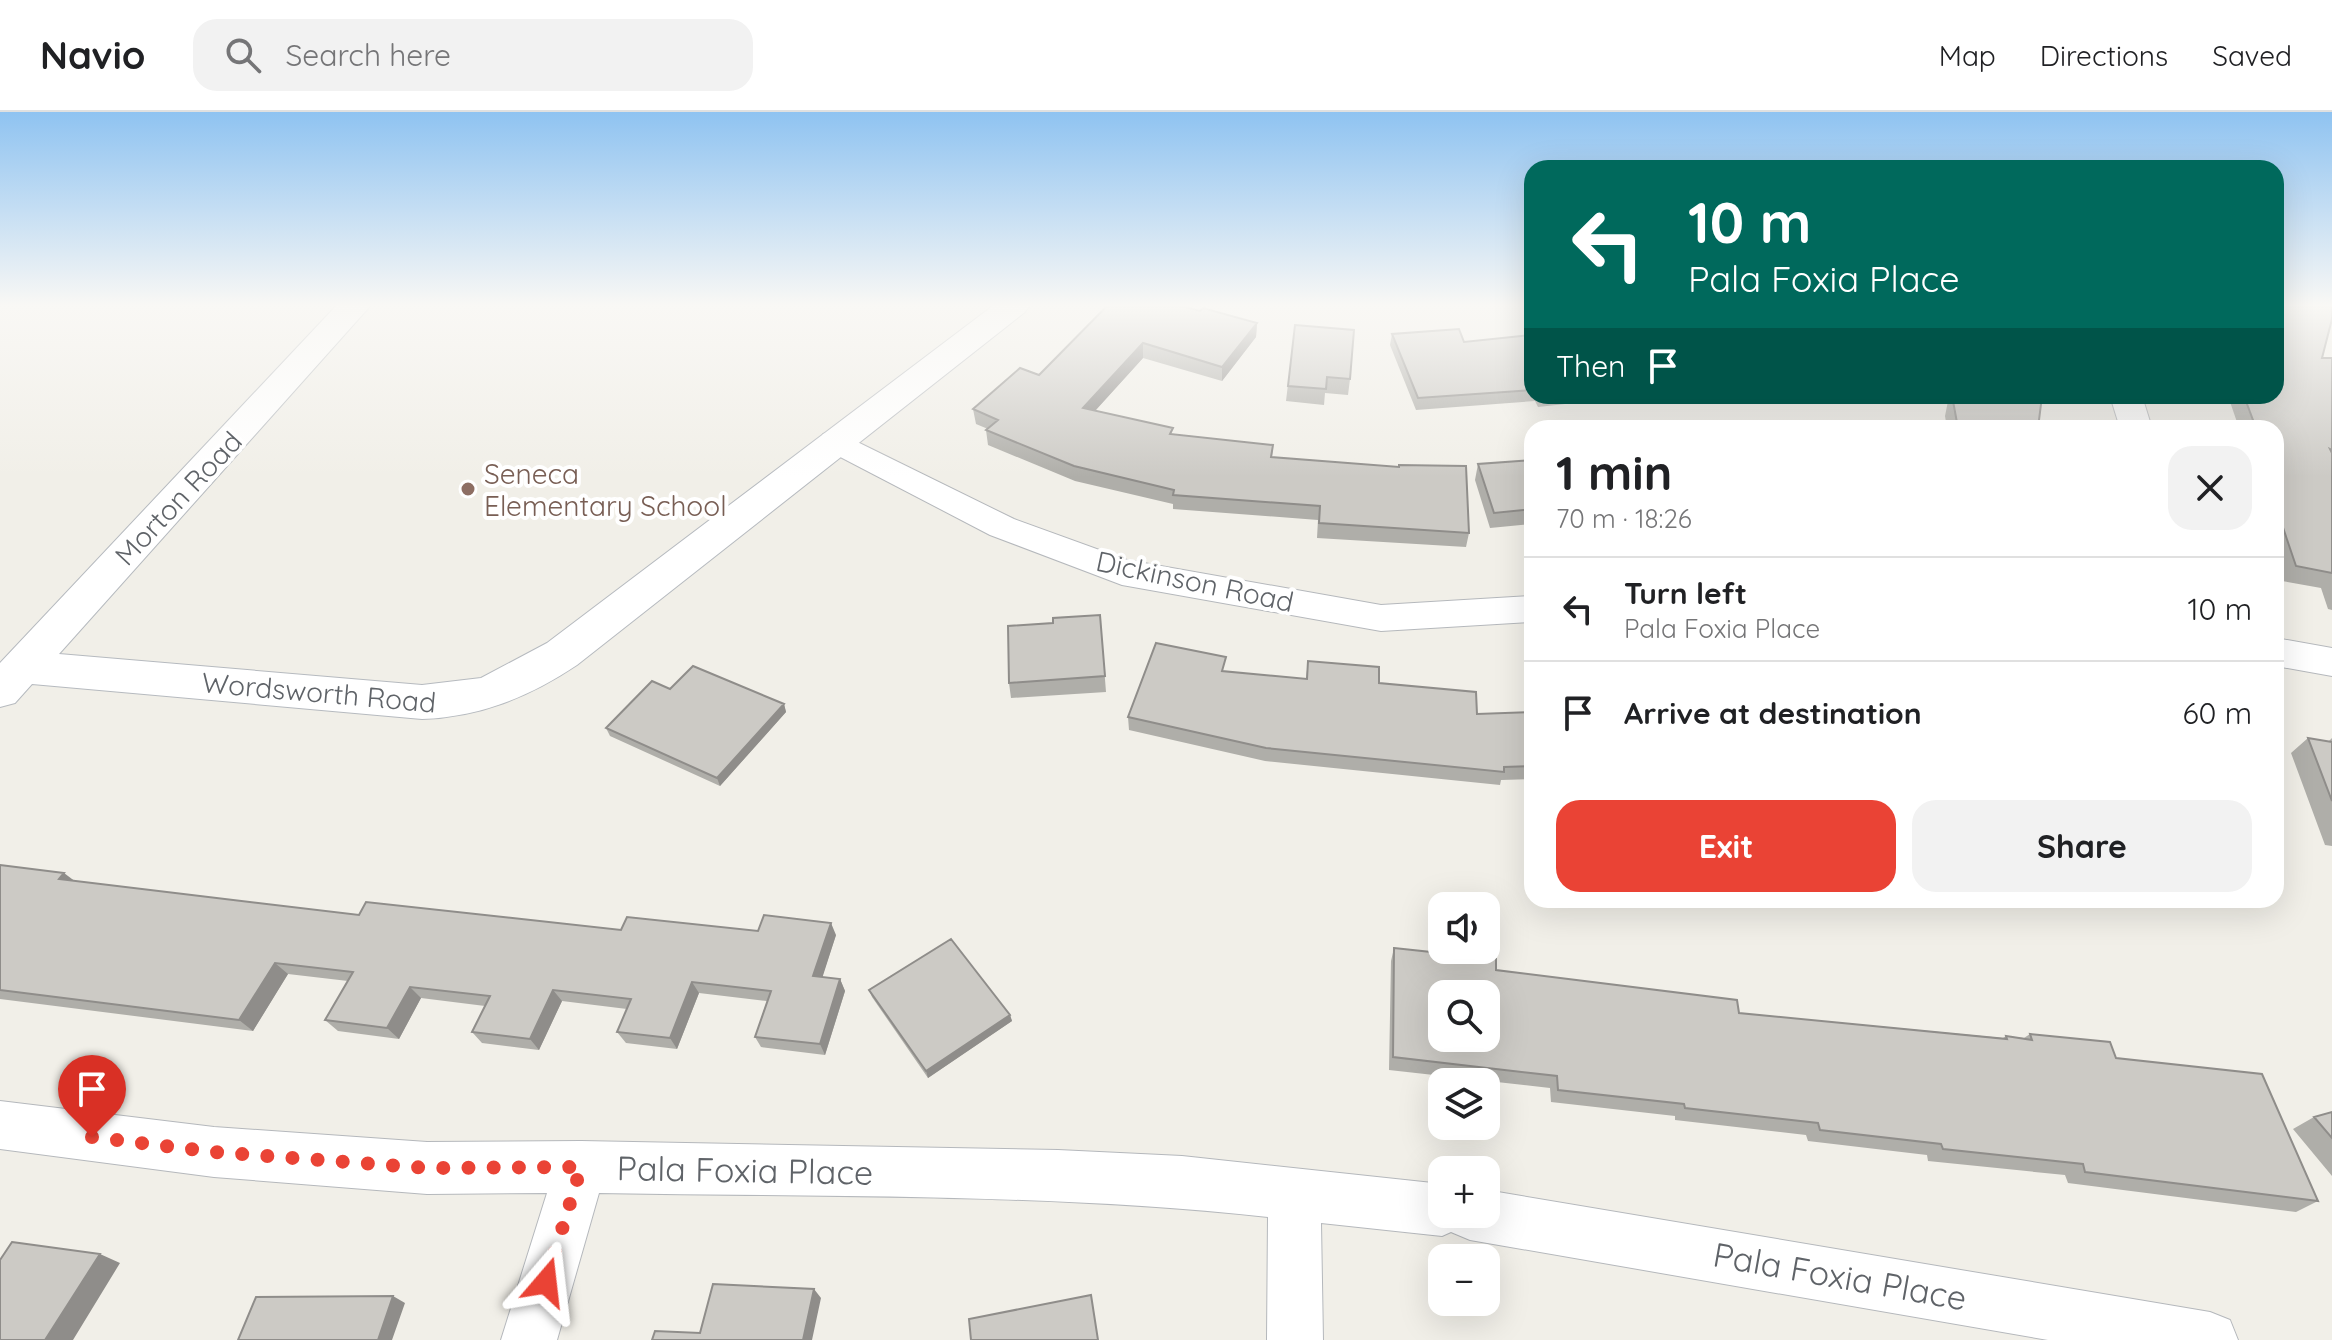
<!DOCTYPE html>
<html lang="en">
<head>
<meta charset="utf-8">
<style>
	:root { --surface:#fff; --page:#f2f2f2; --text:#202124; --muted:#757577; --line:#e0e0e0; --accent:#ea4335 }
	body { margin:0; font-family:Quicksand,sans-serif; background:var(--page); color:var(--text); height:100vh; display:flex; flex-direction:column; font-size:30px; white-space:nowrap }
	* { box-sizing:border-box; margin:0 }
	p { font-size:26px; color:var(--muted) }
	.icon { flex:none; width:44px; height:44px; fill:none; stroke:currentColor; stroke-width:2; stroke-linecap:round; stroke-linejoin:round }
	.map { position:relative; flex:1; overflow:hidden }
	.details { position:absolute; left:1524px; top:308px; width:760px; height:488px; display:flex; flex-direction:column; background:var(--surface); border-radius:24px; box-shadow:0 8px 32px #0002 }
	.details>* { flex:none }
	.hud { position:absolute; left:1524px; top:48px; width:760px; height:244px; border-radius:24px; box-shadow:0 8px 32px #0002; background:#00695c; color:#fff; overflow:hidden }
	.buttons { position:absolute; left:1428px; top:780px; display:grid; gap:16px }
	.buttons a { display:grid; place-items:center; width:72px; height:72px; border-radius:16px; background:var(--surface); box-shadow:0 8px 32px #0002; font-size:40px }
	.pin { position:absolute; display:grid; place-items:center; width:68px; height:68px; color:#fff; margin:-82px -34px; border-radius:50% 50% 50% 0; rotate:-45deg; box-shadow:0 0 8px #0007 }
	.pin .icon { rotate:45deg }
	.me { position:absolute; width:88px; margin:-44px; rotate:17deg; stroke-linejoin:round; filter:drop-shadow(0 0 6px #0008) }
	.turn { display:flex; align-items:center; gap:28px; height:168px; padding:0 32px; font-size:36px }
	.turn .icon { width:104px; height:104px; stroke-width:2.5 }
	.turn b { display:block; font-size:56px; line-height:68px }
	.then { display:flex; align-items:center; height:76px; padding:0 32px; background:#0003; gap:16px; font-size:30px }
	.round { display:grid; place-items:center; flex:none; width:84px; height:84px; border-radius:24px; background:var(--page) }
	.head { display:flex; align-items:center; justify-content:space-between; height:136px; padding:0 32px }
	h1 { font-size:48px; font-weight:800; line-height:60px }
	.cta { display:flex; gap:16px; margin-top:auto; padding:16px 32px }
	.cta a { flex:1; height:92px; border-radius:24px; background:var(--accent); color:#fff; font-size:32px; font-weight:800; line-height:92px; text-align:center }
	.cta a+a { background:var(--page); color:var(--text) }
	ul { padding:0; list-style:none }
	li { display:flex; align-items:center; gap:24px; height:104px; padding:0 32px; border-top:2px solid var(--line) }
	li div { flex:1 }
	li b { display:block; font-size:30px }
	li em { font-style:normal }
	header { display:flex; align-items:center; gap:48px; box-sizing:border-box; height:112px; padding:0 40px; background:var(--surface); border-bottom:2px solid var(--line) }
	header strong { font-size:38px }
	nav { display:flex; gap:44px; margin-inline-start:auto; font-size:28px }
	.search { width:560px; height:72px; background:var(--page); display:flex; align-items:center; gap:20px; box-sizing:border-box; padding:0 28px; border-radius:24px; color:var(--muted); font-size:30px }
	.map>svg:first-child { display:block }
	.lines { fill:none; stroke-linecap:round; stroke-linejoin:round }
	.street-casing { stroke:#b5b8bc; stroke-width:2 }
	.secondary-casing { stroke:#b6babf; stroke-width:2 }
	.street { fill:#fff; fill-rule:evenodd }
	.secondary { fill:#fff; fill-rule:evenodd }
	.wall { fill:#afaea9 }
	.shaded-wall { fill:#8f8d8a }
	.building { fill:#cccac5; stroke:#8f8d8a; stroke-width:2; fill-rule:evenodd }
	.route { stroke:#ea4335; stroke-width:14; stroke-dasharray:0 25.2 }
	.education-dot { fill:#8d6e63; stroke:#fff; stroke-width:3 }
	.labels { text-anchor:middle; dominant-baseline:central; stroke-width:8; stroke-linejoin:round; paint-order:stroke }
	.education-label { font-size:28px; fill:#785e54; stroke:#fff; text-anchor:start }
	.street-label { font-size:28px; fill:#5f6368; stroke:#fff }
	.near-street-label { font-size:34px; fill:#5f6368; stroke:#fff }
</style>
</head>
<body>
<header>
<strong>Navio</strong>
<div class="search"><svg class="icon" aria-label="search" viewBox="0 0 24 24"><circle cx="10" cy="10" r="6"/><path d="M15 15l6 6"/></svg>Search here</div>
<nav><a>Map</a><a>Directions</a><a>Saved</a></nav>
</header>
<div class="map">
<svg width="2332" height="1228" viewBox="0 0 2332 1228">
	<rect width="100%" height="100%" fill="#f1efe8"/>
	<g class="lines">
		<g class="street-casing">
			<path id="street" d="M 2110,284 L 2142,284 L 2152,316 L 2120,316 Z
				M 835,319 L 1014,407 L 1127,448 L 1381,493 L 1532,484 L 1532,510 L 1381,519 L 1122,473 L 990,423 L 823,336 L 819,329 L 823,322 Z
				M 2276,526 L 2332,536 L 2332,564 L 2276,554 Z
				M 0,989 L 214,1015 L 427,1030 L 581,1029 L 1058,1038 L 1182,1044 L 1442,1072 L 1442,1102 L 1486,1102 L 1486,1078 L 2210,1200 L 2230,1208 L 2238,1228 L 2048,1228 L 1470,1128 L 1451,1120 L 1442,1124 L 1321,1111 L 1323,1228 L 1267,1228 L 1268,1105 C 1046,1081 822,1085 599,1081 L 557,1228 L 501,1228 L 547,1081 L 427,1082 L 214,1065 L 0,1037 Z"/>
		</g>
		<g class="secondary-casing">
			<path id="secondary" d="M 337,193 L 371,193 L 59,542 L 422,573 L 481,566 L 547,531 L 994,193 L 1030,193 L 1025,200 L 577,553 C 529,585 480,605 422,607 L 32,572 L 15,591 L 0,595 L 0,551 Z"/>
		</g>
		<use href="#street" class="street"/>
		<use href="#secondary" class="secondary"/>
	</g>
	<path class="wall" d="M 1200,199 L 1257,211 L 1256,225 L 1222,269 L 1143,246 L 1095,299 L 1173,323 L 1273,333 L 1272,345 L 1469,421 L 1466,435 L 1317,426 L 1318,408 L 1173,397 L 1173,392 L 1075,369 L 988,333 L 986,318 L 988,317 L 976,312 L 973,297 L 1039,263 Z
		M 1295,213 L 1350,267 L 1348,283 L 1325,281 L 1324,293 L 1286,289 Z
		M 1392,222 L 1464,230 L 1532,223 L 1532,284 L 1602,284 L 1601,288 L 1538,295 L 1535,289 L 1416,298 L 1390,233 Z
		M 2322,246 L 2332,246 L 2332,498 L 2328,497 L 2321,476 L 2282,469 L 2276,450 L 2276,316 L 2239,316 L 2228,284 L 2276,284 Z
		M 1949,284 L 2042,284 L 2038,316 L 1947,316 L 1945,304 Z
		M 1532,348 L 1532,412 L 1490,416 L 1475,368 L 1478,352 Z
		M 1100,503 L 1106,580 L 1011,586 L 1009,571 Z
		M 1308,549 L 1477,602 L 1532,600 L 1532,667 L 1501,668 L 1500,673 L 1265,649 L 1129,618 L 1128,605 L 1306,567 Z
		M 784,592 L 786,600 L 720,674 L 610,624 L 606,616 Z
		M 2308,626 L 2328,630 L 2332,626 L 2332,734 L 2325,733 L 2291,641 Z
		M 0,753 L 74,769 L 359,803 L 621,818 L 758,819 L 836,823 L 822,865 L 840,867 L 845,879 L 825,943 L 761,935 L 755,925 L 767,889 L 699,881 L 677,937 L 626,931 L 617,920 L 627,897 L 562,889 L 539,938 L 482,931 L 472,920 L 485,894 L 421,886 L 399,927 L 338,919 L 325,908 L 348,869 L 288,862 L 253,919 L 0,887 Z
		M 1394,836 L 1496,858 L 1739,901 L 2003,926 L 2006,924 L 2024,926 L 2030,922 L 2116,946 L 2318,1089 L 2296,1100 L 2068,1071 L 2065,1063 L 1928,1049 L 1927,1043 L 1808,1029 L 1806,1023 L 1675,1008 L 1675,1004 L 1551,990 L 1550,976 L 1389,958 L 1391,849 Z
		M 869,878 L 1010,903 L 1012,909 L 928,966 L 872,885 Z
		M 2332,1000 L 2332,1064 L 2293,1017 L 2314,1005 Z"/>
	<path class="shaded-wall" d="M 1257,211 L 1256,225 L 1222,269 L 1222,255 Z
		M 1143,231 L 1143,246 L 1084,311 L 1083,296 Z
		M 784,592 L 786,600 L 720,674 L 717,666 Z
		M 64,761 L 80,773 L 59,767 Z
		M 831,811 L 836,823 L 819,876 L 813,864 Z
		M 275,851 L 288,862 L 253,919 L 239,908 Z
		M 840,867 L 845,879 L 825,943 L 820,932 Z
		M 692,870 L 699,881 L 677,937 L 670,926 Z
		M 410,875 L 421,886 L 399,927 L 387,916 Z
		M 553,878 L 562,889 L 539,938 L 530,927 Z
		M 1010,903 L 1012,909 L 928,966 L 926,959 Z
		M 100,1142 L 120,1151 L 73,1228 L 45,1228 Z
		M 814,1177 L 821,1186 L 812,1228 L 803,1228 Z
		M 393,1184 L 405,1191 L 392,1228 L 378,1228 Z"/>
	<path class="building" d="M 1108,193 L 1178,193 L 1200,199 L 1203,196 L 1257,211 L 1222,255 L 1143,231 L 1083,296 L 1173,316 L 1170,322 L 1273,333 L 1271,345 L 1399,355 L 1399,353 L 1466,354 L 1469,421 L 1319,411 L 1320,394 L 1173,383 L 1174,378 L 1074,354 L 986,318 L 998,308 L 973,297 L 1020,256 L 1039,263 Z
		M 2276,193 L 2332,193 L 2332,207 L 2322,246 L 2332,246 L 2332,338 L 2330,337 L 2332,341 L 2332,461 L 2296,454 L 2276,395 L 2276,316 L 2256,316 L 2244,284 L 2276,284 Z
		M 1295,213 L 1354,218 L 1350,267 L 1327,265 L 1326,277 L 1288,274 Z
		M 1459,217 L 1464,230 L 1532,223 L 1532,278 L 1418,286 L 1392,222 Z
		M 1954,284 L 2042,284 L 2038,316 L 1958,316 L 1953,289 Z
		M 1532,348 L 1532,397 L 1494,401 L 1478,352 Z
		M 1100,503 L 1105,564 L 1009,571 L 1008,514 L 1053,511 L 1053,506 Z
		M 1156,531 L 1226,545 L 1222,559 L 1307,567 L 1308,549 L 1379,555 L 1379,571 L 1476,580 L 1477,602 L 1532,600 L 1532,654 L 1504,655 L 1504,660 L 1266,636 L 1128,605 Z
		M 693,554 L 784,592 L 717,666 L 606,616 L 652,569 L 670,577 Z
		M 2308,626 L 2332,630 L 2332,689 Z
		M 0,753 L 64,761 L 59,767 L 359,803 L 366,790 L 621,818 L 627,805 L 758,819 L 764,803 L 831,811 L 813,864 L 840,867 L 820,932 L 755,925 L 771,879 L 692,870 L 670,926 L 617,920 L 631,887 L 553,878 L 530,927 L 472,920 L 490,884 L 410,875 L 387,916 L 325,908 L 353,860 L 275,851 L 239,908 L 0,878 Z
		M 951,827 L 1010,903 L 926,959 L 869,878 Z
		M 1394,836 L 1496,847 L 1496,858 L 1737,888 L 1739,901 L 2007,927 L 2006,924 L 2032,928 L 2030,922 L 2110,930 L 2116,946 L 2262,962 L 2318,1089 L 2085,1060 L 2083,1052 L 1943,1037 L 1941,1032 L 1820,1018 L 1818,1011 L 1685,996 L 1684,992 L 1558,978 L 1557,964 L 1393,945 ZM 1442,882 L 1486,882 L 1486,926 L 1442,926 Z
		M 2332,1000 L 2332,1026 L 2314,1005 Z
		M 12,1130 L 100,1142 L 45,1228 L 0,1228 L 0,1148 Z
		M 713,1172 L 814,1177 L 803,1228 L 652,1228 L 655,1219 L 700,1221 Z
		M 1091,1183 L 1098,1228 L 971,1228 L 969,1207 Z
		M 393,1184 L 378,1228 L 238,1228 L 256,1185 Z"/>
	<linearGradient id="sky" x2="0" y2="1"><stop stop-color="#8fc3f1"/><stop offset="0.53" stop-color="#f9f8f5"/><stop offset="1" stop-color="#f9f8f5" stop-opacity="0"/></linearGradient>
	<rect width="2332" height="365" fill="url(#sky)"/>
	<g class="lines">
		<path class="route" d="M 92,1025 L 214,1040 L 427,1056 L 581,1055 L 546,1170"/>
	</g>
	<circle class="education-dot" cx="468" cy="377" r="8"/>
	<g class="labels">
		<g class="education-label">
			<text x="484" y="361">Seneca<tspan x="484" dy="32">Elementary School</tspan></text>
		</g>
		<g class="street-label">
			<text transform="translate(178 386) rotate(-47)">Morton Road</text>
			<text transform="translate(1195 469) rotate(12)">Dickinson Road</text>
			<text transform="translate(319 580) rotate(5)">Wordsworth Road</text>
		</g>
		<g class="near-street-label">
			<text transform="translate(745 1058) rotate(1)">Pala Foxia Place</text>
			<text transform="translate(1840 1164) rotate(10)">Pala Foxia Place</text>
		</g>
	</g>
</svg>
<div class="buttons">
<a><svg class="icon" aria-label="sound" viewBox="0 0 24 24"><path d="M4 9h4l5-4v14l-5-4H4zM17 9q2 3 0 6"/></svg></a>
<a><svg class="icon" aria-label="search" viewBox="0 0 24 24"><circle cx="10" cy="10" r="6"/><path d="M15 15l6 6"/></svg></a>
<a><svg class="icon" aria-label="layers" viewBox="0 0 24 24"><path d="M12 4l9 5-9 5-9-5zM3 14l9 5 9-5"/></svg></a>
<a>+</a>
<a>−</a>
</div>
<div class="pin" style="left:92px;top:1025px;background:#d93025"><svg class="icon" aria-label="arrive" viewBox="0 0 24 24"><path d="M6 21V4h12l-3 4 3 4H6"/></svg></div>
<svg class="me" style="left:546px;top:1170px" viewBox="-20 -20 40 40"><path d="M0-17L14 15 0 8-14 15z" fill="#ea4335" stroke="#fff" stroke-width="4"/></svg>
<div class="hud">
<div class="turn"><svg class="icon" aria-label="left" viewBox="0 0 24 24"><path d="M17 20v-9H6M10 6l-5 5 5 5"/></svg><div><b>10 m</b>Pala Foxia Place</div></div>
<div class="then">Then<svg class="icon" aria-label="arrive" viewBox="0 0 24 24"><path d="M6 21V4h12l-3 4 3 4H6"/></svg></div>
</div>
<section class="details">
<div class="head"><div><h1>1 min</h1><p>70 m · 18:26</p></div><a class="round"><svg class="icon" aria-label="close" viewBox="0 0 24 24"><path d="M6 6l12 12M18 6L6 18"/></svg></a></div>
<ul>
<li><svg class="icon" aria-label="left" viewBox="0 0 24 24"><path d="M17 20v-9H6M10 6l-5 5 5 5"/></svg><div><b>Turn left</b><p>Pala Foxia Place</p></div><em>10 m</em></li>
<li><svg class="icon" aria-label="arrive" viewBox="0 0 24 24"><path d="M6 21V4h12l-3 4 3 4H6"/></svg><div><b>Arrive at destination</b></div><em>60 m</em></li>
</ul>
<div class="cta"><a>Exit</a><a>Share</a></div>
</section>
</div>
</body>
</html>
